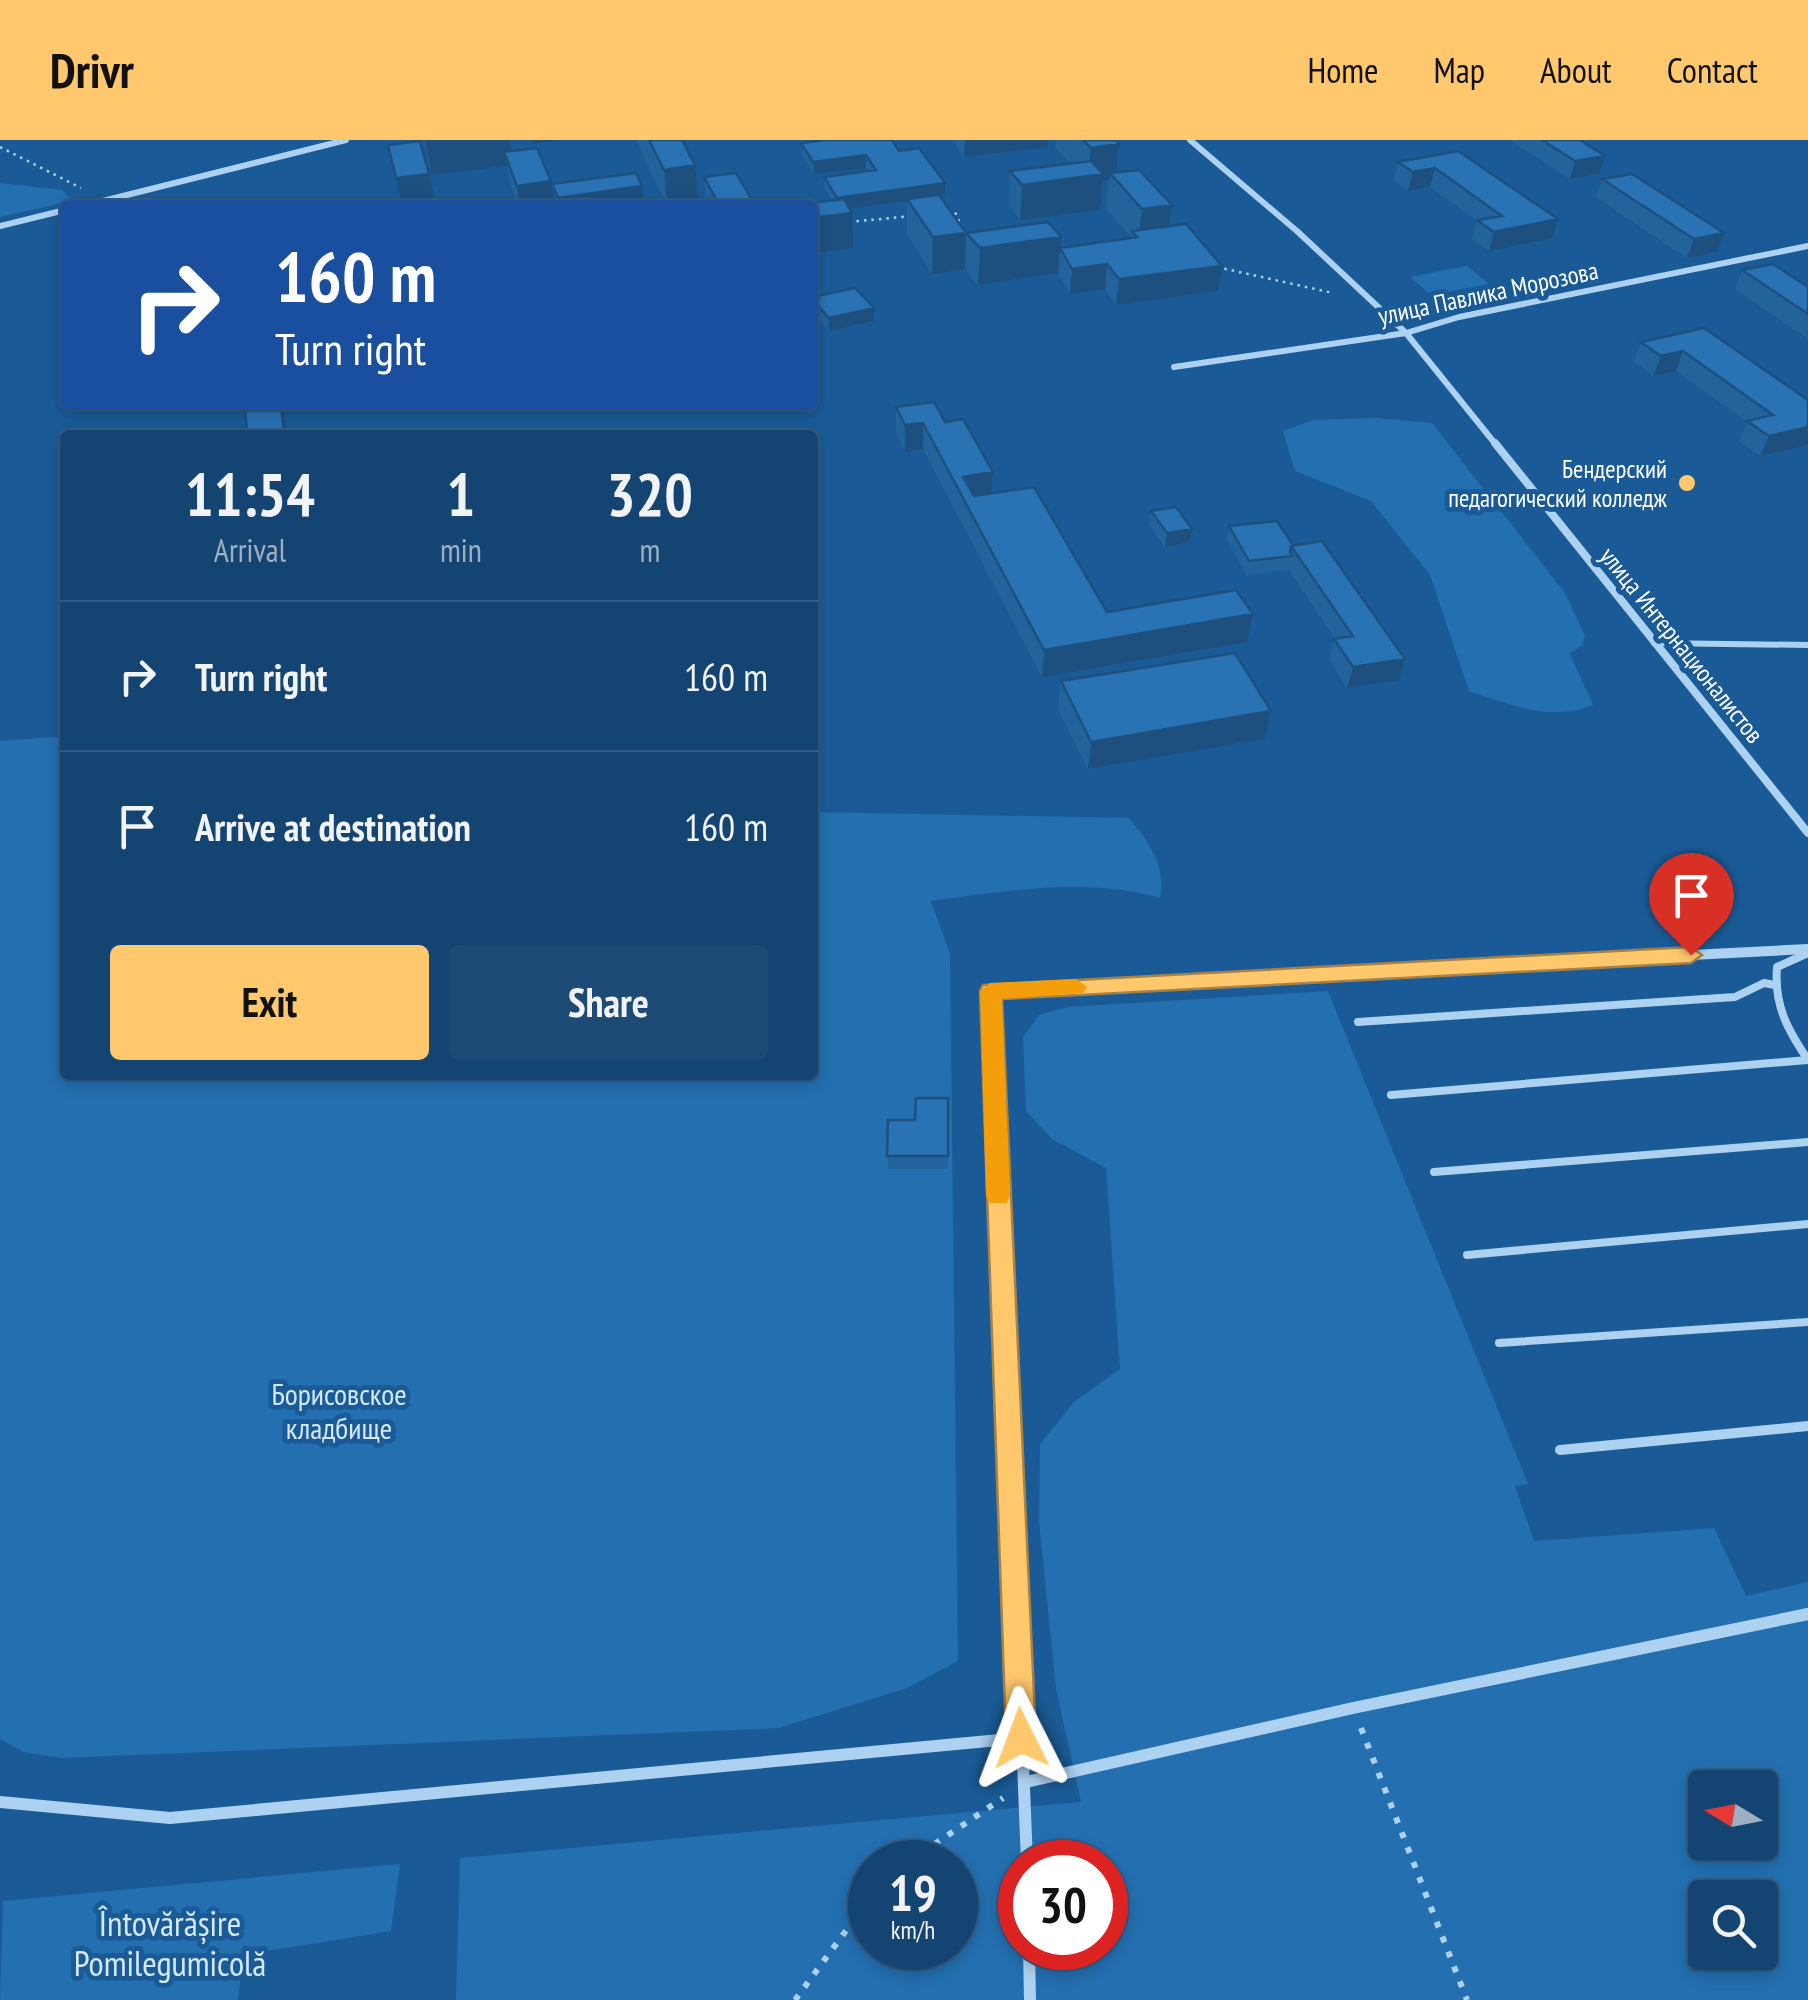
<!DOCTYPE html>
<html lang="en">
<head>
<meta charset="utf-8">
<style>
	:root { --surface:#144471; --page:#1d4b76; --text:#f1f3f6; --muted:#9db0c3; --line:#335c84; --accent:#ffc86d }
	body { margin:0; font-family:"PT Sans Narrow",sans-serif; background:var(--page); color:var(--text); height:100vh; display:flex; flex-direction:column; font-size:38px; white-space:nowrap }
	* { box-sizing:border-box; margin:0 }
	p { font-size:32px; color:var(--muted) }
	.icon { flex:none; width:55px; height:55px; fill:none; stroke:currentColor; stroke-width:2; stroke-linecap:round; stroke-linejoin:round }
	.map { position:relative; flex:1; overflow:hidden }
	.details { position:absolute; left:60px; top:290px; width:758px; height:650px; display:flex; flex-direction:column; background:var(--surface); border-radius:10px; box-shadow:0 5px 15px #0003,0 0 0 2px var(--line) }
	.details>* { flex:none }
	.hud { position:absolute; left:60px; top:60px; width:758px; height:210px; border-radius:10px; box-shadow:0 5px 15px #0003,0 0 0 2px var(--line); background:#1a4fa0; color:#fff; overflow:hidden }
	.needle { width:65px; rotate:280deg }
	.tools { position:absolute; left:1688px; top:1630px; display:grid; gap:20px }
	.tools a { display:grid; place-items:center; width:90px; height:90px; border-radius:10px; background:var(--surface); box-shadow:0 5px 15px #0003,0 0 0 2px var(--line); font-size:50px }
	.speed { position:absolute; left:848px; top:1700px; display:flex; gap:20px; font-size:50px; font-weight:700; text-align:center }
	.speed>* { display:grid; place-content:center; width:130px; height:130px; border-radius:50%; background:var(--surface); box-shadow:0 5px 15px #0003,0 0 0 2px var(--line); line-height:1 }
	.speed small { font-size:25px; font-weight:400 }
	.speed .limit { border:15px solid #d22; background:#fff; color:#111 }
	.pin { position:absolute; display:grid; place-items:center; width:85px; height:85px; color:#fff; margin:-102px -42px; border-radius:50% 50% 50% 0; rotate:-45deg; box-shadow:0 0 10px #0007 }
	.pin .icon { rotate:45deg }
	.me { position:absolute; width:110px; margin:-55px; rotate:357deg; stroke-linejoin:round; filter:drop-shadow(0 0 8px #0008) }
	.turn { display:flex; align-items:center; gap:35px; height:210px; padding:0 50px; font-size:45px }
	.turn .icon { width:130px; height:130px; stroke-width:2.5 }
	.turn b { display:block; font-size:70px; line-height:85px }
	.eta { display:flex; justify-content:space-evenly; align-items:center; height:170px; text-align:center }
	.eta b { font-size:60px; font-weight:600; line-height:70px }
	.cta { display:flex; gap:20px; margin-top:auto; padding:20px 50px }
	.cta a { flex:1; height:115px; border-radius:10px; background:var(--accent); color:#111; font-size:40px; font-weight:600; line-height:115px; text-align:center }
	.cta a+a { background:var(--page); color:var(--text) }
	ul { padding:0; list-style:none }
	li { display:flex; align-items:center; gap:30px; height:150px; padding:0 50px; border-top:2px solid var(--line) }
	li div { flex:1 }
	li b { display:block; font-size:38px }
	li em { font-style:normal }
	header { display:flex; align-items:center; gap:60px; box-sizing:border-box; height:140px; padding:0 50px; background:var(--accent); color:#111 }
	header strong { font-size:48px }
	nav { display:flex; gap:55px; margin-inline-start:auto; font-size:35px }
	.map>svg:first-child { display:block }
	.green { fill:#236fb0; fill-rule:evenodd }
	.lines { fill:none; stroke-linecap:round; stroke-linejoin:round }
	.path-far1 { stroke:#add1f0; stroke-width:2.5; stroke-dasharray:2.5 5; stroke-linecap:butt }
	.path { stroke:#add1f0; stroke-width:6; stroke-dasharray:6 10; stroke-linecap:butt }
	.lane-far2 { stroke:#add1f0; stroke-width:6 }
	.lane-far1 { stroke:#add1f0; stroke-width:8 }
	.lane { stroke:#add1f0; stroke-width:10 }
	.street-far3 { stroke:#add1f0; stroke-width:6 }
	.street-far2 { stroke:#add1f0; stroke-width:8 }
	.street-far1 { stroke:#add1f0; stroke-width:10 }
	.street { stroke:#add1f0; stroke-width:12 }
	.wall { fill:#23639c }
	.shaded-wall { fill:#1d507f }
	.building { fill:#2973b5; stroke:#1d507f; stroke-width:2.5 }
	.route { fill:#ffc86d; stroke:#a68247; stroke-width:2.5 }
	.slow { fill:#f59e0b }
	.poi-dot { fill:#ffc86d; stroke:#1a5b97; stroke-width:4 }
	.labels { text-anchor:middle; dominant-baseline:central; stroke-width:10; stroke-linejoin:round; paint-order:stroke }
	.far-street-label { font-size:25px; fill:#fff; stroke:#1a5b97 }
	.far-poi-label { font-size:25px; fill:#fff; stroke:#1a5b97; text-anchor:end }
	.park-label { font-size:30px; fill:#d4e9fb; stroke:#1a5b97 }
	.near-park-label { font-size:35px; fill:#d4e9fb; stroke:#1a5b97 }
</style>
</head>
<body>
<header>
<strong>Drivr</strong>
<nav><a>Home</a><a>Map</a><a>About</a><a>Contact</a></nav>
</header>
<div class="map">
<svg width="1808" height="1860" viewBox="0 0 1808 1860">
	<rect width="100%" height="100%" fill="#1a5b97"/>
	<path class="green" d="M 0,43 L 62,50 L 72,61 L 0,77 Z
		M 1467,126 L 1489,144 L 1431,155 L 1410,137 Z
		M 1376,278 L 1432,283 L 1565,453 L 1585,496 L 1582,505 L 1570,514 L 1593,565 C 1551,582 1511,565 1469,551 L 1430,435 L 1371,361 L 1295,331 L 1283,291 L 1314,280 Z
		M 65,596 L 65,935 L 812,935 L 813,672 L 1129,678 C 1148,701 1167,727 1160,758 C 1085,737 1008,751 931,761 L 950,814 L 958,1521 L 907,1548 L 779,1588 L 62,1618 L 23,1612 L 0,1599 L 0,601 Z
		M 1328,851 L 1528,1344 L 1515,1346 L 1534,1401 L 1714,1388 L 1746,1456 L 1808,1442 L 1808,1860 L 456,1860 L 460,1718 L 1081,1662 L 1056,1549 L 1039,1382 L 1040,1304 L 1074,1262 L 1120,1229 L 1106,1028 L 1052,999 L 1026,971 L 1023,897 L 1039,875 L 1068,867 ZM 1705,1648 L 1760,1648 L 1760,1702 L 1705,1702 ZM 870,1722 L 955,1722 L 955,1808 L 870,1808 ZM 1020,1722 L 1105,1722 L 1105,1808 L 1020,1808 ZM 1705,1758 L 1760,1758 L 1760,1812 L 1705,1812 Z
		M 400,1724 L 391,1791 L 243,1815 L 238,1860 L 0,1860 L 3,1761 Z"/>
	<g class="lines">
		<path class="path-far1" d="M 0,7 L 81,48
			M 948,73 L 955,72 L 961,86
			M 849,82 L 912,76
			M 1217,127 L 1333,153"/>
		<path class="path" d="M 1361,1588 L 1467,1860
			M 908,1722 L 1003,1658
			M 795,1860 L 870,1758"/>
		<path class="lane-far2" d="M 1654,503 L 1808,505"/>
		<path class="lane-far1" d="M 1808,813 L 1777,827 C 1774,865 1787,889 1808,920
			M 1358,882 L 1735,857 L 1764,843 L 1775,845
			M 1391,955 L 1808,920
			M 1434,1032 L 1808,1002
			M 1467,1115 L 1808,1084
			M 1499,1203 L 1808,1182"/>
		<path class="lane" d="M 1560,1310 L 1808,1286"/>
		<path class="street-far3" d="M 1190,0 L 1298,92 L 1406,193 L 1497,306
			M 87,65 L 346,0
			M 0,86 L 65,70
			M 1174,227 L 1406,193 L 1459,177 L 1808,106"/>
		<path class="street-far2" d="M 1495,303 L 1808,693"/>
		<path class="street-far1" d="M 1006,1206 L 991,851 L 1808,809"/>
		<path class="street" d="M 1006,1204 L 1027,1722
			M 1026,1642 L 1353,1568 L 1808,1474
			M 0,1662 L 170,1678 L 1021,1598
			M 1029,1808 L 1030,1860"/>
	</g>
	<path class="wall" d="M 424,0 L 509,0 L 511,11 L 551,41 L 555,65 L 517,65 L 511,47 L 507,26 L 432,35 Z
		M 636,0 L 682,0 L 695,25 L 699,61 L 667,65 Z
		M 955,0 L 1048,0 L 1048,7 L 964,17 L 955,4 Z
		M 1056,0 L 1115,0 L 1119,4 L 1117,33 L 1169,87 L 1218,151 L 1116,165 L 1105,149 L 1070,154 L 1058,133 L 978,145 L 965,129 L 966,93 L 1060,108 L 1131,97 L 1106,69 L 1109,40 L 1103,41 L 1100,70 L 1020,80 L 1009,66 L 1010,31 L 1070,23 L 1055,8 Z
		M 1510,0 L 1580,0 L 1605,16 L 1599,34 L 1570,39 Z
		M 801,3 L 899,11 L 945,56 L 941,56 L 966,93 L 965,129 L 932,134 L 907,94 L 907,61 L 850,68 L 853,108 L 812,114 L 812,65 L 832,60 L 825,49 L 824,37 L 869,31 L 866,28 L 814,34 L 802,15 Z
		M 1458,11 L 1553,98 L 1489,111 L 1472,99 L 1477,81 L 1430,47 L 1408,51 L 1394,40 L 1398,22 Z
		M 704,37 L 755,65 L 706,65 Z
		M 1602,39 L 1717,112 L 1687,118 L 1596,57 Z
		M 552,44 L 644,65 L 556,65 Z
		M 1742,130 L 1808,147 L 1808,199 L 1735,149 Z
		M 812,157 L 874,168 L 874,181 L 829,191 L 812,172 Z
		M 1704,188 L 1808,260 L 1808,305 L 1760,316 L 1739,301 L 1747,282 L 1676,231 L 1653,236 L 1634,221 L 1641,202 Z
		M 896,267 L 945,282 L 993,332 L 992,354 L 1107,472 L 1253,474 L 1247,502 L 1042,537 L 923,309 L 905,312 L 896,293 Z
		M 1151,371 L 1192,389 L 1190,402 L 1165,407 L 1149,385 Z
		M 1229,386 L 1293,405 L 1399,540 L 1347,548 L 1329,520 L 1335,499 L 1289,430 L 1247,435 L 1227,400 Z
		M 1061,541 L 1271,571 L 1265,599 L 1088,629 L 1058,569 Z
		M 888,980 L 948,1016 L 948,1029 L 888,1029 Z"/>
	<path class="shaded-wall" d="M 425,0 L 509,0 L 514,25 L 504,12 L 507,26 L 432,35 Z
		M 532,0 L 562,0 L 532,4 Z
		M 965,0 L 1048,0 L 1048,7 L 964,17 Z
		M 1119,4 L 1116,39 L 1110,33 L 1109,40 L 1103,41 L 1100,70 L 1020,80 L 1022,45 L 1088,36 L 1091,8 Z
		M 866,15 L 866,28 L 814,34 L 813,22 Z
		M 1605,16 L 1599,34 L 1570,39 L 1575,21 Z
		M 695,25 L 699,61 L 667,65 L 664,30 Z
		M 1435,28 L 1430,47 L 1408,51 L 1413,32 Z
		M 429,34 L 436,65 L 402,65 L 396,38 Z
		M 551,41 L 555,65 L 520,65 L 517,46 Z
		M 945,43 L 945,56 L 838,70 L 837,58 Z
		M 642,46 L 644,65 L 559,65 L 558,58 Z
		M 1172,65 L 1167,101 L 1138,105 L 1142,69 Z
		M 852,73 L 853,108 L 812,114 L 812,78 Z
		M 1558,79 L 1553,98 L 1489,111 L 1494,92 Z
		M 966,93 L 965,129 L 932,134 L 933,97 Z
		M 1724,93 L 1717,112 L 1687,118 L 1694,99 Z
		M 1061,97 L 1058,133 L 978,145 L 980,108 Z
		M 1107,124 L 1105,149 L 1070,154 L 1072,129 Z
		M 1222,126 L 1218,151 L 1116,165 L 1119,139 Z
		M 874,168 L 874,181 L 829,191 L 829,178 Z
		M 1683,211 L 1676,231 L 1653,236 L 1661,216 Z
		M 281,265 L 285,274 L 287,295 L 284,295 Z
		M 923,283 L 923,309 L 905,312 L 905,285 Z
		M 1808,287 L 1808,305 L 1760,316 L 1769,296 Z
		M 993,332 L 991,359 L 966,363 L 963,337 Z
		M 1192,389 L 1190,402 L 1165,407 L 1167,393 Z
		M 1253,474 L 1247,502 L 1042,537 L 1044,510 Z
		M 1405,519 L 1399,540 L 1347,548 L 1353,527 Z
		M 1271,571 L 1265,599 L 1088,629 L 1091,602 Z"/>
	<path class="building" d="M 649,0 L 682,0 L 695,25 L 664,30 Z
		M 826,0 L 892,0 L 899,11 L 919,8 L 945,43 L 837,58 L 824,37 L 876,30 L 866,15 L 813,22 L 801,3 Z
		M 1083,0 L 1115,0 L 1119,4 L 1091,8 Z
		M 1542,0 L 1580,0 L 1605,16 L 1575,21 Z
		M 420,1 L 429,34 L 396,38 L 388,5 Z
		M 537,8 L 551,41 L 517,46 L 504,12 Z
		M 1458,11 L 1558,79 L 1494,92 L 1477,80 L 1502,76 L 1435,28 L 1413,32 L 1398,22 Z
		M 1091,21 L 1103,34 L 1022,45 L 1010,31 Z
		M 1139,30 L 1172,65 L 1142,69 L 1110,33 Z
		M 636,33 L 642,46 L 558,58 L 552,44 Z
		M 736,33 L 755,65 L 719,65 L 704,37 Z
		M 1632,34 L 1724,93 L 1694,99 L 1602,39 Z
		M 939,55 L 966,93 L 933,97 L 907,59 Z
		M 844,59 L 852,73 L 812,78 L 812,65 L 796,65 Z
		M 1048,82 L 1061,97 L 980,108 L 966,93 Z
		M 1186,84 L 1222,126 L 1119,139 L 1107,124 L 1072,129 L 1060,108 L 1137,97 L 1132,91 Z
		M 1773,124 L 1808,147 L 1808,174 L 1742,130 Z
		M 855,148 L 874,168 L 829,178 L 812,159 L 812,157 Z
		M 1704,188 L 1808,260 L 1808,287 L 1769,296 L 1747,281 L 1773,275 L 1683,211 L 1661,216 L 1641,202 Z
		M 934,262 L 945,282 L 963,279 L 993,332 L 963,337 L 974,356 L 1034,347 L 1107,472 L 1236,450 L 1253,474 L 1044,510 L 923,283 L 905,285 L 896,267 Z
		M 281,265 L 284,295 L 247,295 L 245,266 Z
		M 1176,367 L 1192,389 L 1167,393 L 1151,371 Z
		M 1277,381 L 1293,405 L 1291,406 L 1290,412 L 1292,416 L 1249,421 L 1229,386 Z
		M 1322,401 L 1405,519 L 1353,527 L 1334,499 L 1353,496 L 1291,406 Z
		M 1235,513 L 1271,571 L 1091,602 L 1061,541 Z
		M 916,958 L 948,958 L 948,1016 L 887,1016 L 888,980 L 915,980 Z"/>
	<path class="route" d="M 1691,807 L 1702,815 L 1691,823 L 1002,859 L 1036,1598 L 1032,1608 L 1021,1613 L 1010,1608 L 1006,1598 L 980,851 L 983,845 Z"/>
	<path class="slow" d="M 1076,839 L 1087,847 L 1083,853 L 1002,859 L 1010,1055 L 1007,1063 L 990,1063 L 986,1055 L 980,851 L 990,843 Z"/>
	<circle class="poi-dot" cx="1687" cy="343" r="10"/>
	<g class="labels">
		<g class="far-street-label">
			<text transform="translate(1488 153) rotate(-12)">улица Павлика Морозова</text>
			<text transform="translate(1682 505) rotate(51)">улица Интернационалистов</text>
		</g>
		<g class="far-poi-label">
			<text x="1667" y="329">Бендерский<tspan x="1667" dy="29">педагогический колледж</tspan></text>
		</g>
		<g class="park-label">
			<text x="339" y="1253">Борисовское<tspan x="339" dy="34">кладбище</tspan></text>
		</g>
		<g class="near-park-label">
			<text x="170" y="1783">Întovărășire<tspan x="170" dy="40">Pomilegumicolă</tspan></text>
		</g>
	</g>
</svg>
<div class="tools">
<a><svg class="needle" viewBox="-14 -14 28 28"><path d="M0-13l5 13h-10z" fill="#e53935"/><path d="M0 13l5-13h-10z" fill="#9db0c3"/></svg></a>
<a><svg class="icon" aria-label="search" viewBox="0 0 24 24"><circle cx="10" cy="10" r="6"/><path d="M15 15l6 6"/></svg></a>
</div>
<div class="speed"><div>19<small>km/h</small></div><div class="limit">30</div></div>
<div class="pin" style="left:1691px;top:815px;background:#d93025"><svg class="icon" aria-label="arrive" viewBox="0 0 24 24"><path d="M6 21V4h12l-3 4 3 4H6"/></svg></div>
<svg class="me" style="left:1021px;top:1598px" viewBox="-20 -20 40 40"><path d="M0-17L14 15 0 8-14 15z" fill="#ffc86d" stroke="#fff" stroke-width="4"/></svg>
<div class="hud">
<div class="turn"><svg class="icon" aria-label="right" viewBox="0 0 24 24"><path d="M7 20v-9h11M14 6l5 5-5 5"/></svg><div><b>160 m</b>Turn right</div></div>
</div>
<section class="details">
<div class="eta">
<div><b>11:54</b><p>Arrival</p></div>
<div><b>1</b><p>min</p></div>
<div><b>320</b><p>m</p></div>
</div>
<ul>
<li><svg class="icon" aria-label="right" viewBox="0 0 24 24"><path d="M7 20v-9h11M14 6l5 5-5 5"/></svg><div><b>Turn right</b></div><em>160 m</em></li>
<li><svg class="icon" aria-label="arrive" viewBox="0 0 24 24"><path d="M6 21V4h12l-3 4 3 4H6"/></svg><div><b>Arrive at destination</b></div><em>160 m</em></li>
</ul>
<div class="cta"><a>Exit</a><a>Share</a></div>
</section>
</div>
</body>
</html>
